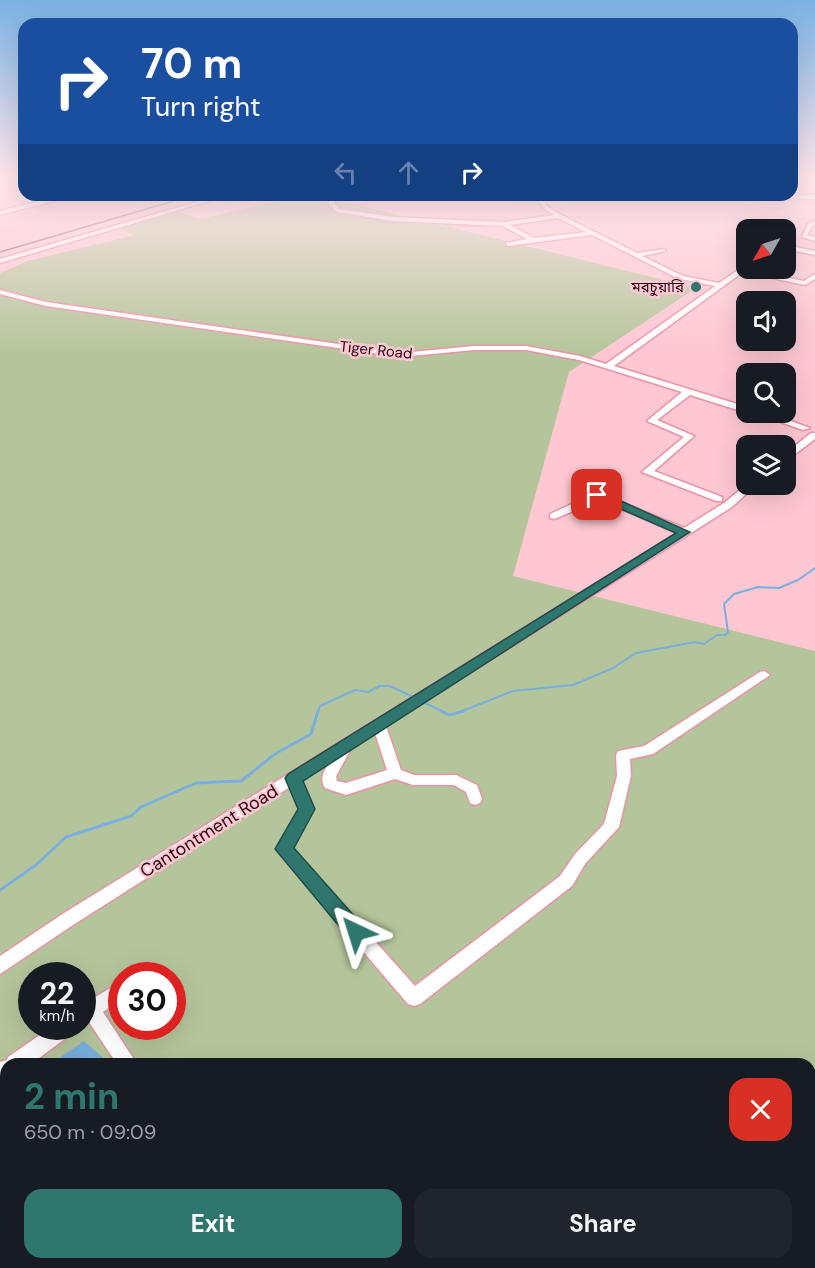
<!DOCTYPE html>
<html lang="en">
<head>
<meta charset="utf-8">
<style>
	:root { --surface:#171b24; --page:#20242c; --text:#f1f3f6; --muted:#9ea1a6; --accent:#2f766e }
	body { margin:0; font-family:"DM Sans","Noto Sans Bengali",sans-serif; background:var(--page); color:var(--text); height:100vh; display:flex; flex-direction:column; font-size:22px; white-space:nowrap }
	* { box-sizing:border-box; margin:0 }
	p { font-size:20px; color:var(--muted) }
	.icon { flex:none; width:33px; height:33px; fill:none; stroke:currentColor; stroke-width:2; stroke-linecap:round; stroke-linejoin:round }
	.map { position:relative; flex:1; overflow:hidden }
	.side { position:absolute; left:0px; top:1058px; width:816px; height:212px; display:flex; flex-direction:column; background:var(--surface); border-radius:18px 18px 0 0; box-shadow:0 6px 24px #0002 }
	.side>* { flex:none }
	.banner { position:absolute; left:18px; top:18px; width:780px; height:183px; border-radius:18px; box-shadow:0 6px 24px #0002; background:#1a4fa0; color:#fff; overflow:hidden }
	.needle { width:39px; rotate:231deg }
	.tools { position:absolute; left:736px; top:219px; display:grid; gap:12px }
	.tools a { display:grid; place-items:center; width:60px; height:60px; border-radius:12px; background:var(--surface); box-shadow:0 6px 24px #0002; font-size:30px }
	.speed { position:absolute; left:18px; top:962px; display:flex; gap:12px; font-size:30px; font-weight:700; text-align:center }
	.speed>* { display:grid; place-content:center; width:78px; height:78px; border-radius:50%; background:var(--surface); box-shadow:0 6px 24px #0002; line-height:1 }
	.speed small { font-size:15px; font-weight:400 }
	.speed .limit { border:9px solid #d22; background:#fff; color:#111 }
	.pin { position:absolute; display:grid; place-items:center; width:51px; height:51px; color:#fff; margin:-26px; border-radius:12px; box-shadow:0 3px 9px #0006 }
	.me { position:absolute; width:66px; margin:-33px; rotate:319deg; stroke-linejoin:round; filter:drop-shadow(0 0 4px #0008) }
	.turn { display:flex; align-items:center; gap:21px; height:126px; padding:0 24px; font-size:27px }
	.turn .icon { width:78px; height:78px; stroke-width:2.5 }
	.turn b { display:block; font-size:42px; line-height:51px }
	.lanes { display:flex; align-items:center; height:57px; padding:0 24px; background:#0003; justify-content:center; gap:30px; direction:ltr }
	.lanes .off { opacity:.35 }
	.round { display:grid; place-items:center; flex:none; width:63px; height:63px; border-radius:18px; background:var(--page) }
	.overview { display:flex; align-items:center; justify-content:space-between; height:102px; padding:0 24px }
	h1 { font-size:36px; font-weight:700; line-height:45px; color:var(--accent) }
	.cta { display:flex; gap:12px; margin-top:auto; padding:12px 24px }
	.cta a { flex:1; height:69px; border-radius:18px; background:var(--accent); color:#fff; font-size:24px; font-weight:700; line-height:69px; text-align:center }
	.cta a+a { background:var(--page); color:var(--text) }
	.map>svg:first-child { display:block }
	.green { fill:#b5c59b; fill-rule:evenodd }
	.water { fill:#79afde }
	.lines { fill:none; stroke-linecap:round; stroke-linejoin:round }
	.stream-far1 { stroke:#79afde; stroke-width:2 }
	.stream { stroke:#79afde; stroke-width:3 }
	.minor-casing { stroke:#ea92a6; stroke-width:3 }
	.highway-casing { stroke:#ea92a6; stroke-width:3 }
	.minor { fill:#fff; fill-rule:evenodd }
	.highway { fill:#fff; fill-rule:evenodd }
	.rail { stroke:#875d67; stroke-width:1.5 }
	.route { fill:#2f766e; stroke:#1f4d48; stroke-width:1.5 }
	.poi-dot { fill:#2f766e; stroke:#fec7d2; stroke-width:2 }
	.labels { text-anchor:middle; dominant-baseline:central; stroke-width:5; stroke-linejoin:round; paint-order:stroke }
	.far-poi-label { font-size:15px; fill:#260710; stroke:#fec7d2; text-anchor:end }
	.far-street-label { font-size:15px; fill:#260710; stroke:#fec7d2 }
	.street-label { font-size:18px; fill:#260710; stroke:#fec7d2 }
</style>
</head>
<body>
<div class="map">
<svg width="815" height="1268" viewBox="0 0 815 1268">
	<rect width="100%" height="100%" fill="#fec7d2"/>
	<path class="green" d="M 303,195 L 316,195 L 442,226 L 445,221 L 483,223 L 482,227 L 445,226 L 696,288 L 569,372 L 513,576 L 815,651 L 815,1268 L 0,1268 L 0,273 L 28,261 L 135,235 L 118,228 L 179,212 L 201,219 ZM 32,975 L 82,975 L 82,1026 L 32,1026 ZM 122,975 L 172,975 L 172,1026 L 122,1026 ZM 6,1064 L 810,1064 L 810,1263 L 6,1263 Z"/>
	<path class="water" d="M 84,1041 L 109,1063 L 52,1063 Z"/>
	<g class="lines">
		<path class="stream-far1" d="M 423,702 L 444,712
			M 318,712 L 320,706 L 355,690 L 368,692 L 380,686 L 390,686 L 413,697
			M 460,712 L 513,691 L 573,685 L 613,668 L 636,653 L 695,642 L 704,644 L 717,635 L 725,635 L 728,632 L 724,604 L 734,594 L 758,587 L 779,588 L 798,580 L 815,568"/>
		<path class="stream" d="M 441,711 L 449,715 L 464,711
			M 0,890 L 36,865 L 66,837 L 131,816 L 141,807 L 196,783 L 241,781 L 275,754 L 311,734 L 318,711"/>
		<g class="minor-casing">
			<path id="minor" d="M 221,195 L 229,195 L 0,263 L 0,259 Z
				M 327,195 L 333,195 L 335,204 L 339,209 L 393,217 L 504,222 L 554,215 L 543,208 L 536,195 L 542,195 L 547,206 L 561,215 L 637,253 L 665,249 L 665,251 L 642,256 L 683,276 L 719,283 L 747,264 L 747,269 L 804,281 L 815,274 L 815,279 L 805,285 L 743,272 L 614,366 L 747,407 L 747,413 L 690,395 L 657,420 L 694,436 L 654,471 L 722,497 L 722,501 L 716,501 L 642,472 L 684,437 L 647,421 L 682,392 L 579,360 L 526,350 L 474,350 L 401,357 L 46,306 L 0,294 L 0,290 L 46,302 L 401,353 L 474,346 L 526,346 L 580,356 L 606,364 L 715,286 L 679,279 L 592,235 L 508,246 L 506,243 L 527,239 L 503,226 L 393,221 L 337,212 L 329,204 ZM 558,218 L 586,232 L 534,238 L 510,225 Z
				M 752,195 L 815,195 L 815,199 L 755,197 Z
				M 815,221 L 815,225 L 812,226 L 807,235 L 815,237 L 815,241 L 802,237 L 808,224 Z
				M 786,245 L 815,251 L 815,255 L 786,249 Z
				M 752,412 L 766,412 L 810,428 L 803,430 Z
				M 811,433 L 815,433 L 815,439 L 786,461 L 786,453 Z
				M 747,484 L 757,484 L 732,507 L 386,726 L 401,770 L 414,775 L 456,775 L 477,785 L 482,799 L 480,803 L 475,805 L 470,803 L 466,792 L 454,785 L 413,785 L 395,779 L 346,795 L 325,788 C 319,778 324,771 330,762 L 302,780 L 313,809 L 292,848 L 415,986 L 560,876 L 575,854 L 604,824 L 617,776 L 616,755 L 618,751 L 644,746 L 760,672 L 764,671 L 770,675 L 653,754 L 630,759 L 631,776 L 619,827 L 585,864 L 572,886 L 420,1004 L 414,1006 L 408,1004 L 279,853 L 276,849 L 299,809 L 290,787 L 73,925 L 0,974 L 0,956 L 61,915 L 677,533 L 603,501 L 590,504 L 554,519 L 550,518 L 550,514 L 583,499 L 593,497 L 594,493 L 597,492 L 684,528 L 724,503 ZM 375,733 L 387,770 L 346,783 L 337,781 L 336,776 L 351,749 Z
				M 147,963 L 153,965 L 156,971 L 154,975 L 132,975 L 135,969 Z
				M 122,981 L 122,999 L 103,1012 L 137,1064 L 117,1064 L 89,1022 L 82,1025 L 82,1005 Z
				M 53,1026 L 77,1026 L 74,1032 L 31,1064 L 6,1064 L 6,1081 L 0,1083 L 0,1062 L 7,1060 L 8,1057 Z
				M 0,1120 L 6,1123 L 6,1152 L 0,1150 Z"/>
		</g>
		<g class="highway-casing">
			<path id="highway" d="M 64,195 L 77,195 L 0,215 L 0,211 Z"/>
		</g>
		<use href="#minor" class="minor"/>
		<use href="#highway" class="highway"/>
		<path class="rail" d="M 0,252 L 194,195"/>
	</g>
	<linearGradient id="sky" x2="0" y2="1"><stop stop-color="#7bb2e4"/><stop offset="0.5" stop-color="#ffe6eb"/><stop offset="1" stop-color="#ffe6eb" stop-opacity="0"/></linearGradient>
	<rect width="815" height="354" fill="url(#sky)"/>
	<path class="route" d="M 593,492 L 601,492 L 690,532 L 303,781 L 315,809 L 294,848 L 363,926 L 366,932 L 363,938 L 356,940 L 349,938 L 275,849 L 298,809 L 285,778 L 288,774 L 676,533 L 593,497 Z"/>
	<circle class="poi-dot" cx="696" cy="287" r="6"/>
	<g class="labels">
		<g class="far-poi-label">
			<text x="684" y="287">মরচুয়ারি</text>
		</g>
		<g class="far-street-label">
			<text transform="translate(376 350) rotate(6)">Tiger Road</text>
		</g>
		<g class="street-label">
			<text transform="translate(209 831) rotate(-32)">Cantontment Road</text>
		</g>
	</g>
</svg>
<div class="tools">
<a><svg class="needle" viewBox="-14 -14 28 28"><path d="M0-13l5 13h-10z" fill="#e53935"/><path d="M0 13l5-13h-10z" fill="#9ea1a6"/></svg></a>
<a><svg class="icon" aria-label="sound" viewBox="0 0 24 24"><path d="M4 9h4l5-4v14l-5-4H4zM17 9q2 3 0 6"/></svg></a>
<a><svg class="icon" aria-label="search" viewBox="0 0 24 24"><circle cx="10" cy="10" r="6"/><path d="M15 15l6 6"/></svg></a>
<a><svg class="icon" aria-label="layers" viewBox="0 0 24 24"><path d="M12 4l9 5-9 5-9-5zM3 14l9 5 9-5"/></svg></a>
</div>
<div class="speed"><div>22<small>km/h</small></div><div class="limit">30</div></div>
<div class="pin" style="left:597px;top:495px;background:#d93025"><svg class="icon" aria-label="arrive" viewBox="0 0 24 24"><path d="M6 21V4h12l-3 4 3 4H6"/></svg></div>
<svg class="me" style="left:356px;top:932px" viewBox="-20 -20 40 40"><path d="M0-17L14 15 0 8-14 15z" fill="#2f766e" stroke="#fff" stroke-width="4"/></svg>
<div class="banner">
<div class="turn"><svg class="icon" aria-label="right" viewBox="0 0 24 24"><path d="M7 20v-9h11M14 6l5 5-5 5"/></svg><div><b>70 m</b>Turn right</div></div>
<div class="lanes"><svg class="icon off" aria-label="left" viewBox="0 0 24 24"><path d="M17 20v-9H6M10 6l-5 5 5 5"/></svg><svg class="icon off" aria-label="ahead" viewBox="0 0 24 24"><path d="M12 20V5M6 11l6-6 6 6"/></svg><svg class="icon" aria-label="right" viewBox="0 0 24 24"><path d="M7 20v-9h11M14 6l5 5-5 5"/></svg></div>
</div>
<section class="side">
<div class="overview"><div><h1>2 min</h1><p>650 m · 09:09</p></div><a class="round" style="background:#d93025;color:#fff"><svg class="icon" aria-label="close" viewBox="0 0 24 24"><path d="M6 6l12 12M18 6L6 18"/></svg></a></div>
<div class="cta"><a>Exit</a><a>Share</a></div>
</section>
</div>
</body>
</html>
